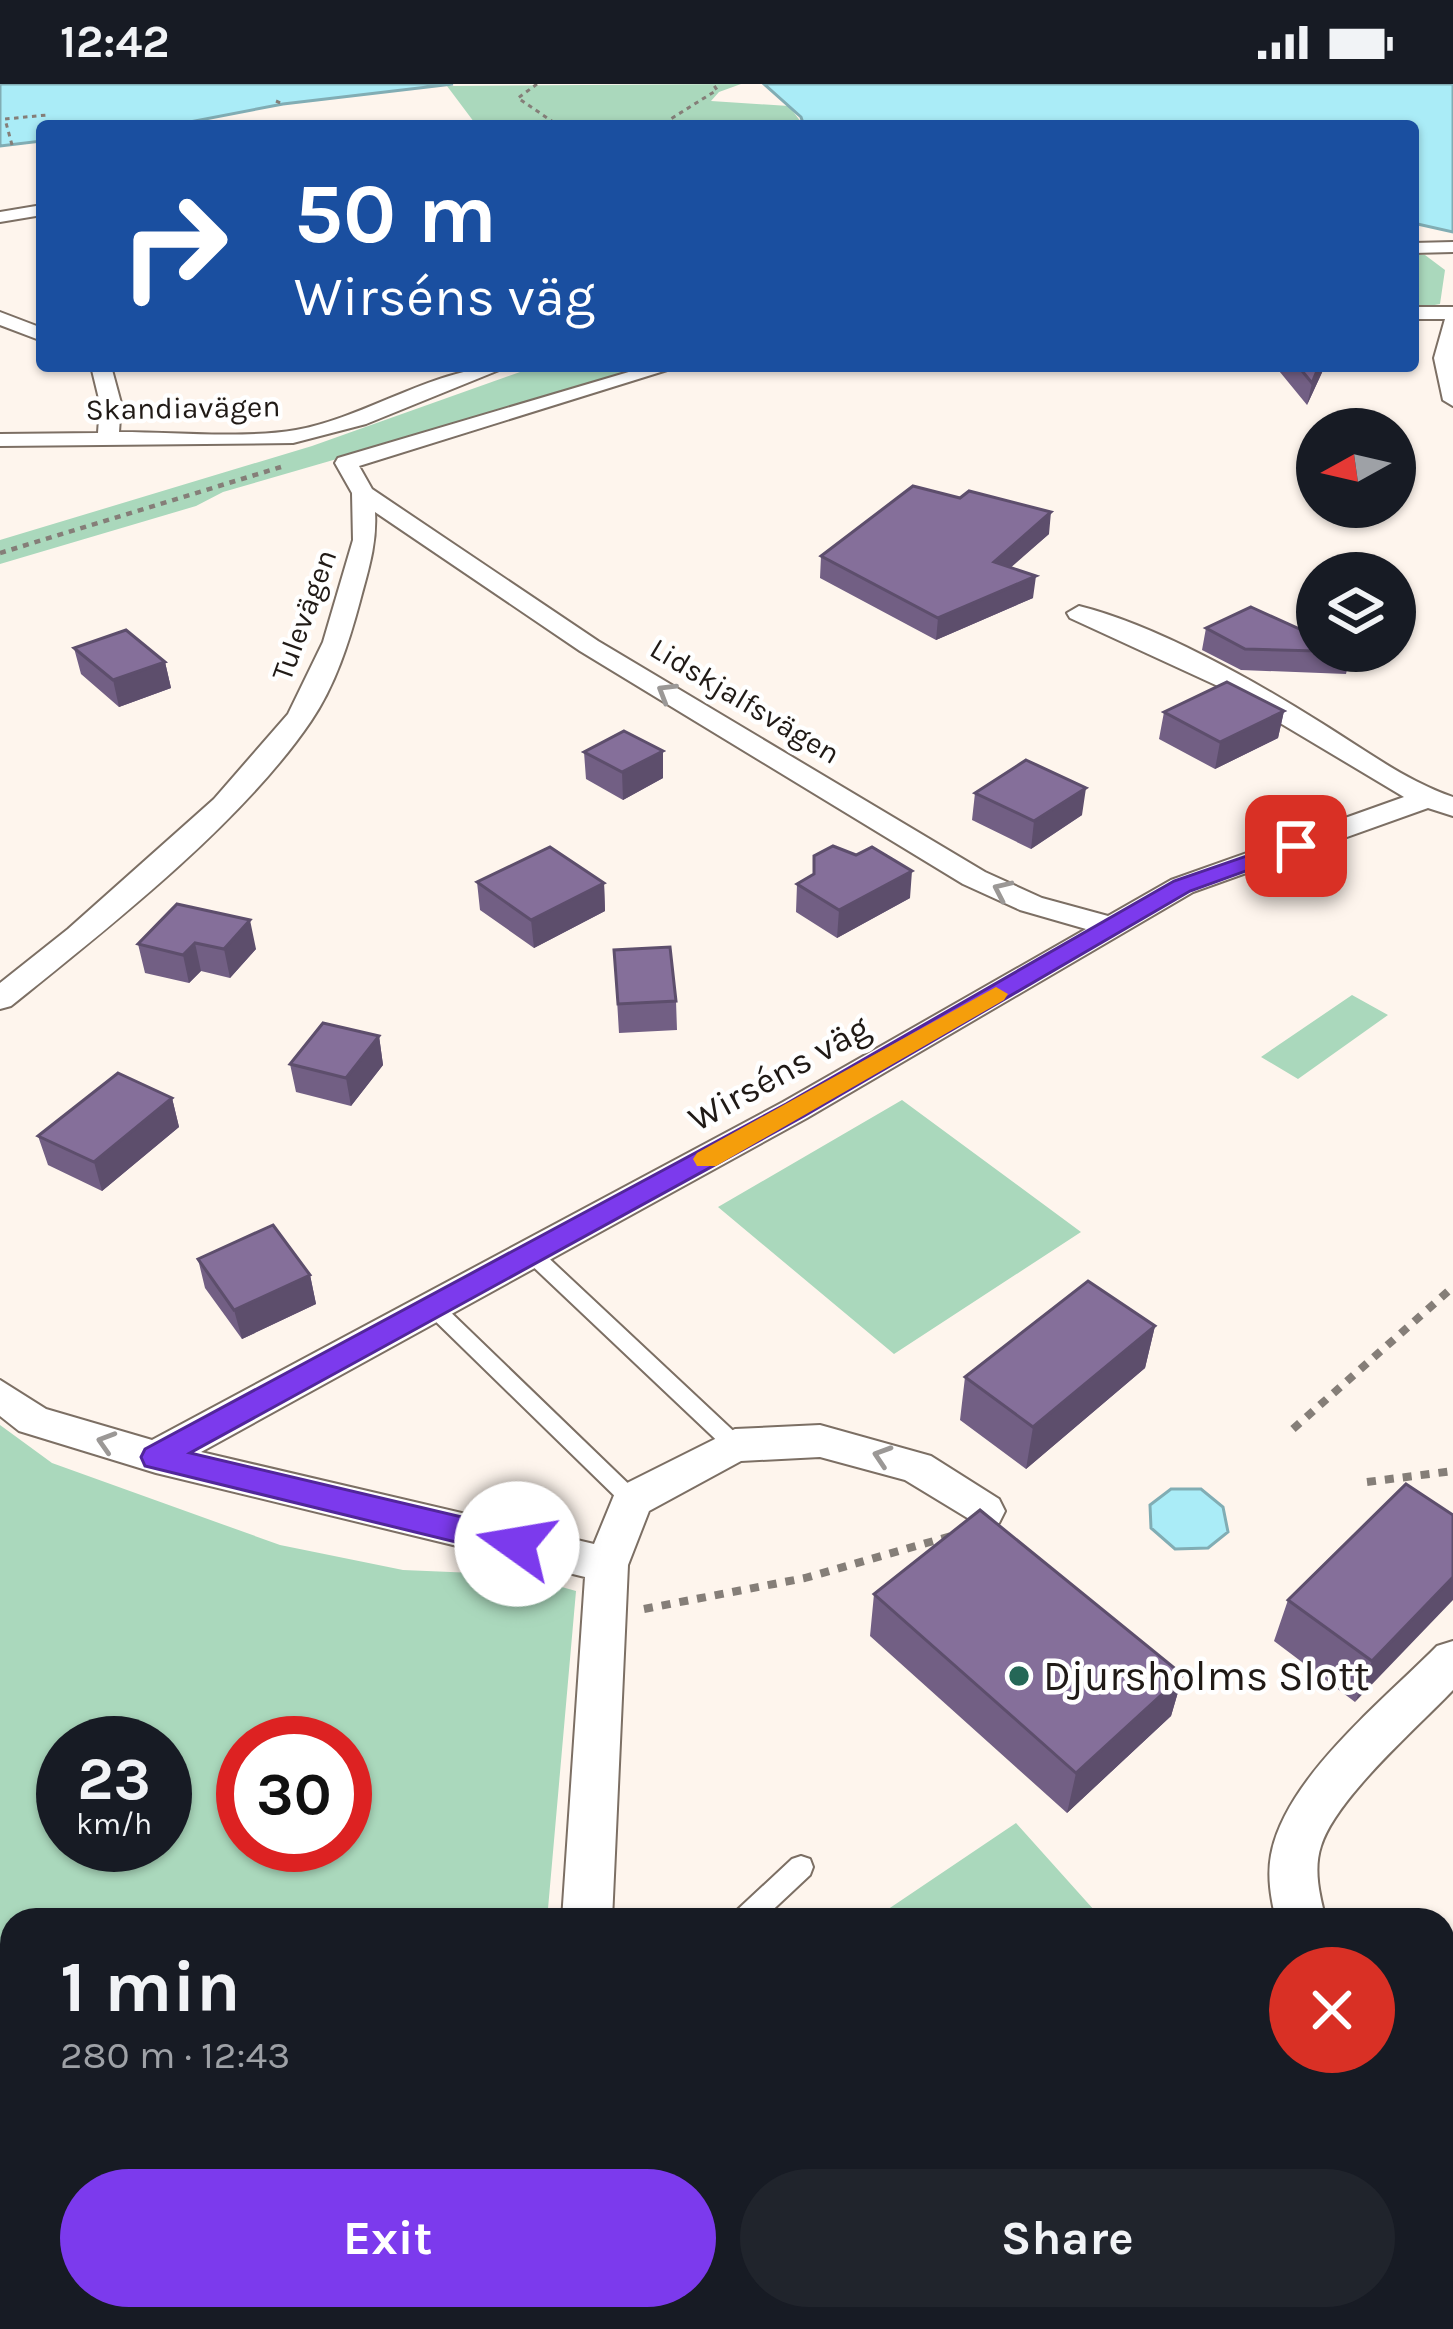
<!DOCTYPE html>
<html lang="en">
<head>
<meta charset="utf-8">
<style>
	:root { --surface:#171b24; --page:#20242c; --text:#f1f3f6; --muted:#9ea1a6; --accent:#7c3aed }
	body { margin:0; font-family:Karla,sans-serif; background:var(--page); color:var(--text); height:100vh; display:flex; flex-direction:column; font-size:45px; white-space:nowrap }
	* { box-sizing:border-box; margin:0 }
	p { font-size:39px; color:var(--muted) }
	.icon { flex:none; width:66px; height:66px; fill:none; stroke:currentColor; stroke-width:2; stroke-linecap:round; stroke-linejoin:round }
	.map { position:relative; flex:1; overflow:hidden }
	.panel { position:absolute; left:0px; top:1824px; width:1455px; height:423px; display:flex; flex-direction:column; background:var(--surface); border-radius:36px 36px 0 0; box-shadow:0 3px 9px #0004 }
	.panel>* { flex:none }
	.top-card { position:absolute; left:36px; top:36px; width:1383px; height:252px; border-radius:12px; box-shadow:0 3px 9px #0004; background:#1a4fa0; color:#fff; overflow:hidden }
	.needle { width:78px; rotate:262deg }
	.controls { position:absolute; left:1296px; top:324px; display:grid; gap:24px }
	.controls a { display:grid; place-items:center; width:120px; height:120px; border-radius:50%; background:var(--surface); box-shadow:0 3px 9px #0004; font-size:60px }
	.speed { position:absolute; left:36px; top:1632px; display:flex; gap:24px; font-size:60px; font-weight:700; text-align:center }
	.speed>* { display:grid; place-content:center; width:156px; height:156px; border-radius:50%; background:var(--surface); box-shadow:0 3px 9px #0004; line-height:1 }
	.speed small { font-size:30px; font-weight:400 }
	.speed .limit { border:18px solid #d22; background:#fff; color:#111 }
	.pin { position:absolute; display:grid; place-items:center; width:102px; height:102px; color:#fff; margin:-51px; border-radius:24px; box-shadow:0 6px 18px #0006 }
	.me { position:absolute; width:132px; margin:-66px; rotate:283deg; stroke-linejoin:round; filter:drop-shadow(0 0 9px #0008) }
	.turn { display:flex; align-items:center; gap:42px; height:252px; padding:0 60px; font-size:54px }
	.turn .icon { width:156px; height:156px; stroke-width:2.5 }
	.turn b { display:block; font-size:84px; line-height:102px }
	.round { display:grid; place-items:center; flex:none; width:126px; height:126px; border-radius:63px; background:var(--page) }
	.head { display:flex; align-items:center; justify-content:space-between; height:204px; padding:0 60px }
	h1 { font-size:72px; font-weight:700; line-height:90px }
	.cta { display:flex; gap:24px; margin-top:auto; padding:24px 60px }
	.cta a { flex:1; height:138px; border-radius:72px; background:var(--accent); color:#fff; font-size:48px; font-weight:700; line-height:138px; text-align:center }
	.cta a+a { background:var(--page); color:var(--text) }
	.status { display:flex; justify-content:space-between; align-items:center; height:84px; padding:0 60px; background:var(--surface); direction:ltr }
	.status svg { height:33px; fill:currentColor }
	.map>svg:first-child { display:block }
	.green { fill:#aad8bc; fill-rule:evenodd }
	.water { fill:#aaecf7; stroke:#81adb4; stroke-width:3 }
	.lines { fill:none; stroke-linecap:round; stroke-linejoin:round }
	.service-casing { stroke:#7c6f64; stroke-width:4 }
	.minor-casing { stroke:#7c6f64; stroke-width:4 }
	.path-far2 { stroke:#857e78; stroke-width:3; stroke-dasharray:4.5 4.5; stroke-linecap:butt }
	.path-far1 { stroke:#857e78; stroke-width:4.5; stroke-dasharray:6 6; stroke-linecap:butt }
	.path { stroke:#857e78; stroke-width:8; stroke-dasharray:9 9; stroke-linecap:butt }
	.service { fill:#fff; fill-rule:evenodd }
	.minor { fill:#fff; fill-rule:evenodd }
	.wall { fill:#725f84 }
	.shaded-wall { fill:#5d4e6c }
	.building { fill:#856f9a; stroke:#5d4e6c; stroke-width:3 }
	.oneway { stroke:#9b9896 }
	.route { fill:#7c3aed; stroke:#51269a; stroke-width:3 }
	.slow { fill:#f59e0b }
	.poi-dot { fill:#256757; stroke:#fff; stroke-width:4.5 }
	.labels { text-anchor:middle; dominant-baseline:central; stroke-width:9; stroke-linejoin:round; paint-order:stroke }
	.far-street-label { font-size:30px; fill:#201a16; stroke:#fff }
	.street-label { font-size:36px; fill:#201a16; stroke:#fff }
	.near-poi-label { font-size:42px; fill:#201a16; stroke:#fff; text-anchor:start }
</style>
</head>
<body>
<div class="status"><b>12:42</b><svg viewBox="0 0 49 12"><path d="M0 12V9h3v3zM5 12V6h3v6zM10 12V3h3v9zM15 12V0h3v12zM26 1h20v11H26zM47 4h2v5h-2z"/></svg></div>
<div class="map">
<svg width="1453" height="2245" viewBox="0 0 1453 2245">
	<rect width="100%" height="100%" fill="#fef5ed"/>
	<path class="green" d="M 741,0 L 719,8 L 711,17 L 789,22 L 804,42 L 477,42 L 447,2 Z
		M 1413,170 L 1425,171 L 1445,186 L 1440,220 L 1413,225 Z
		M 537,282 L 657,282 L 223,408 L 196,422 L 0,480 L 0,456 L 312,362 Z
		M 1352,911 L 1388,931 L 1298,995 L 1261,973 Z
		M 902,1016 L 1081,1148 L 894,1270 L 718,1123 Z
		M 0,1341 L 52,1379 L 280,1461 L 403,1486 L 519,1491 L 576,1507 L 547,1836 L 12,1836 L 12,1899 L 0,1897 ZM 63,1659 L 165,1659 L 165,1761 L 63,1761 ZM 243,1659 L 345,1659 L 345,1761 L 243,1761 Z
		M 1016,1739 L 1103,1836 L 872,1836 Z
		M 0,2038 L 12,2039 L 12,2235 L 1443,2235 L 1443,2215 L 1453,2226 L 1453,2245 L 0,2245 Z"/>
	<path class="water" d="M 0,0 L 453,0 L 283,20 L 169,42 L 42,42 L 42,57 L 0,62 Z
		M 764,0 L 1453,0 L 1453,148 L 1413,139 L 1413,42 L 804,42 L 801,33 Z
		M 1171,1405 L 1201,1405 L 1223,1423 L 1228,1448 L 1208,1464 L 1175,1465 L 1151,1444 L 1150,1421 Z"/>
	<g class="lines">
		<g class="service-casing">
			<path id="service" d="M 533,1164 L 540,1166 L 742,1355 L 745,1361 L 742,1367 L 735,1369 L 728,1367 L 526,1176 L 524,1171 Z
				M 434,1217 L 441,1219 L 639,1410 L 642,1416 L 639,1422 L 632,1424 L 625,1422 L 427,1229 L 425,1224 L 427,1219 Z
				M 801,1772 L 810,1775 L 813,1783 L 810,1791 L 762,1836 L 732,1836 L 735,1828 L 792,1775 Z
				M 285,2235 L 320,2235 L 316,2245 L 281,2245 Z"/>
		</g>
		<g class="minor-casing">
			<path id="minor" d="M 42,121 L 42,131 L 0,138 L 0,128 Z
				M 1453,158 L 1453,168 L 1413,169 L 1413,159 Z
				M 1413,223 L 1453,223 L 1453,322 L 1443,316 L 1434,274 L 1445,235 L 1413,235 Z
				M 0,228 L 42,244 L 42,257 L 0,241 Z
				M 91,282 L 111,282 L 121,319 L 119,348 C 174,348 243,355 296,346 C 368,333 436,282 509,282 L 366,340 L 293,359 L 0,362 L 0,350 L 98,349 L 100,319 Z
				M 649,282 L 680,282 L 359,382 L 372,405 L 598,557 L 985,788 L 1042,814 L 1108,832 L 1171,796 L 1404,713 L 1220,603 L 1070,534 L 1067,529 L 1079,522 C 1156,541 1255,597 1323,640 C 1365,666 1406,697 1453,713 L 1453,732 L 1428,724 L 1193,808 L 807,1034 L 201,1368 L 594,1460 L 617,1404 L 735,1345 L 820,1341 L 931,1372 L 999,1415 L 1005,1427 L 999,1439 L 984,1444 L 905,1396 L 820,1373 L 741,1377 L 649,1427 L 628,1481 L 612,1836 L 562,1836 L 585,1493 L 156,1389 L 19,1347 L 0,1332 L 0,1296 L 46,1325 L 152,1356 L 783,1018 L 1086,845 L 1020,826 L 963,800 L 580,567 L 375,428 C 377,460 368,487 360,517 C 349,558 335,602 311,637 C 242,739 108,844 11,922 L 0,925 L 0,899 L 68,845 L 214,715 L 288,630 L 323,558 L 353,456 L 352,409 L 335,379 L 338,374 Z
				M 1453,1557 L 1453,1606 C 1417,1644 1336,1714 1321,1762 C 1313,1786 1320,1813 1326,1836 L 1276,1836 C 1271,1815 1267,1793 1271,1771 C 1285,1694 1384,1616 1437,1562 Z
				M 0,1915 L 12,1916 L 12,1968 L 0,1967 Z
				M 1443,2025 L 1453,2029 L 1453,2090 L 1443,2086 Z"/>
		</g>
		<path class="path-far2" d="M 537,0 L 518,14 L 559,42
			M 276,17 L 283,20
			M 669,42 L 669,36 L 717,6 L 713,0
			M 12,61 L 5,35 L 47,31"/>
		<path class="path-far1" d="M 0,469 L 281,383"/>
		<path class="path" d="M 1293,1345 L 1453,1203
			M 1367,1398 L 1453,1387
			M 644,1525 L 805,1494 L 951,1452"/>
		<use href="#service" class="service"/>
		<use href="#minor" class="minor"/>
	</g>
	<path class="wall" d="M 1275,282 L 1325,282 L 1307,321 Z
		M 1049,450 L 1010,483 L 1033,514 L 936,556 L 820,494 L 821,472 Z
		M 1206,544 L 1351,568 L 1346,590 L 1241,586 L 1202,566 Z
		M 74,564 L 165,578 L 171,604 L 119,623 L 81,590 Z
		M 1284,627 L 1278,654 L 1215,685 L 1159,655 L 1164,628 Z
		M 663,667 L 663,694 L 623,716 L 586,695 L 584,668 Z
		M 975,709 L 1082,731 L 1031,765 L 972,736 Z
		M 814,791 L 910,814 L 837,854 L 796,828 L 797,800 Z
		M 477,798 L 604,799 L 605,827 L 534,864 L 480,826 Z
		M 177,820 L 256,865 L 230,894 L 201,887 L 189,899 L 145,889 L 138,860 Z
		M 614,866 L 676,917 L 677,946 L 619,949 Z
		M 379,952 L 383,981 L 351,1022 L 296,1008 L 290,980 Z
		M 172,1014 L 179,1043 L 102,1107 L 48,1081 L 38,1052 Z
		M 198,1175 L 310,1191 L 316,1220 L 242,1255 L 205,1204 Z
		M 1155,1242 L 1145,1284 L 1026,1385 L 960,1336 L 965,1293 Z
		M 1453,1431 L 1355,1618 L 1274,1557 L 1288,1516 Z
		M 874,1510 L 1183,1591 L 1171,1632 L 1067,1729 L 870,1552 Z"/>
	<path class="shaded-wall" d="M 1319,282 L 1325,282 L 1307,321 L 1312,299 Z
		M 1051,428 L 1049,450 L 992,500 L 994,478 Z
		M 1036,492 L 1033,514 L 936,556 L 938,534 Z
		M 165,578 L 171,604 L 119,623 L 113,596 Z
		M 1284,627 L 1278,654 L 1215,685 L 1220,658 Z
		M 663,667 L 663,694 L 623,716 L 622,688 Z
		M 1086,704 L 1082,731 L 1031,765 L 1034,737 Z
		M 912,787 L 910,814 L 837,854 L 839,826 Z
		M 604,799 L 605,827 L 534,864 L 531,836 Z
		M 250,836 L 256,865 L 230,894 L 224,865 Z
		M 195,859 L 201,887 L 189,899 L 183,871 Z
		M 379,952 L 383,981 L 351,1022 L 346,994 Z
		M 172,1014 L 179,1043 L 102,1107 L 94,1078 Z
		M 310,1191 L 316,1220 L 242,1255 L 234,1226 Z
		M 1155,1242 L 1145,1284 L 1026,1385 L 1033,1343 Z
		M 1453,1493 L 1453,1516 L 1355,1618 L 1372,1577 Z
		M 1183,1591 L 1171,1632 L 1067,1729 L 1076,1689 Z"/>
	<path class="building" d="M 1298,282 L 1319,282 L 1312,299 Z
		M 913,402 L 960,414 L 969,407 L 1051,428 L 994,478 L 1036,492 L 938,534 L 821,472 Z
		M 1251,523 L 1317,553 L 1317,567 L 1245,565 L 1206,544 Z
		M 126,546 L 165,578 L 113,596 L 74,564 Z
		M 1227,598 L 1284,627 L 1220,658 L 1164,628 Z
		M 624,647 L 663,667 L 622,688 L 584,668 Z
		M 1026,676 L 1086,704 L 1034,737 L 975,709 Z
		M 833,762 L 856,771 L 872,763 L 912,787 L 839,826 L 797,800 L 814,790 L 814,772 Z
		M 550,763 L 604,799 L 531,836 L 477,798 Z
		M 177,820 L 250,836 L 224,865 L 195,859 L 183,871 L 138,860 Z
		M 670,863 L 676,917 L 618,920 L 614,866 Z
		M 323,939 L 379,952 L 346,994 L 290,980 Z
		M 118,989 L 172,1014 L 94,1078 L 38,1052 Z
		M 273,1141 L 310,1191 L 234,1226 L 198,1175 Z
		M 1088,1197 L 1155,1242 L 1033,1343 L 965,1293 Z
		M 1406,1400 L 1453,1431 L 1453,1493 L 1372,1577 L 1288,1516 Z
		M 980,1426 L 1183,1591 L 1076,1689 L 874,1510 Z"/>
	<defs><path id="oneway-chevron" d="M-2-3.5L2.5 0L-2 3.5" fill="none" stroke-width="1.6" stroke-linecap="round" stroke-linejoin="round" transform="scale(3)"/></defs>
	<g class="oneway">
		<use href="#oneway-chevron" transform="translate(666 608) rotate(-149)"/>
		<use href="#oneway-chevron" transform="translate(1002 806) rotate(-155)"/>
		<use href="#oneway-chevron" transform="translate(106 1358) rotate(-163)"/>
		<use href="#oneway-chevron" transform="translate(882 1372) rotate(-162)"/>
	</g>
	<path class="route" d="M 1296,755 L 1304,757 L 1304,766 L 1190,807 L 804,1032 L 190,1369 L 517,1446 L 529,1450 L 533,1460 L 529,1469 L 517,1473 L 145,1382 L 141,1373 L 145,1365 L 786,1020 L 1174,797 Z"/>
	<path class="slow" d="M 996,903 L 1008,910 L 1004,916 L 716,1082 L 697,1082 L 693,1075 L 697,1069 Z"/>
	<circle class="poi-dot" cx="1019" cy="1592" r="12"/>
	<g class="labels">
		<g class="far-street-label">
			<text transform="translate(183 324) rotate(-1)">Skandiavägen</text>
			<text transform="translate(304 531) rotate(-70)">Tulevägen</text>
			<text transform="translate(745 617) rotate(31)">Lidskjalfsvägen</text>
		</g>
		<g class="street-label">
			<text transform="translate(779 989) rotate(-29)">Wirséns väg</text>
		</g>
		<g class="near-poi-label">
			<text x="1043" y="1592">Djursholms Slott</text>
		</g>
	</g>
</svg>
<div class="controls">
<a><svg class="needle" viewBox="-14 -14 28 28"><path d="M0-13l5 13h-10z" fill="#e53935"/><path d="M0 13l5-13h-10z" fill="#9ea1a6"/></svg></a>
<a><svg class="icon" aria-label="layers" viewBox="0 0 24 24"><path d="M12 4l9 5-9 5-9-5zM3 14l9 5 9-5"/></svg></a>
</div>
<div class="speed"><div>23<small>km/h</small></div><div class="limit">30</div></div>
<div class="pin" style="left:1296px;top:762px;background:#d93025"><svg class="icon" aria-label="arrive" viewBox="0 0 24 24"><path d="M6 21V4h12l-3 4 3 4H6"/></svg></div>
<svg class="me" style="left:517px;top:1460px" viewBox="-20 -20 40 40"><circle r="19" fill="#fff"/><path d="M0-13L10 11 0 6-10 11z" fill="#7c3aed"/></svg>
<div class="top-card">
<div class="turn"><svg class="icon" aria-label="right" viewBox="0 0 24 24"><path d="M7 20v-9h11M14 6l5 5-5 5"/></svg><div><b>50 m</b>Wirséns väg</div></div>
</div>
<section class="panel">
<div class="head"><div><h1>1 min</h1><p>280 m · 12:43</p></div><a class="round" style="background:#d93025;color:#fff"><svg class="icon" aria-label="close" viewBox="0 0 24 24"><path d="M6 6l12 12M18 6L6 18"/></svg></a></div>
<div class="cta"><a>Exit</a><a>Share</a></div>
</section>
</div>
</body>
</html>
